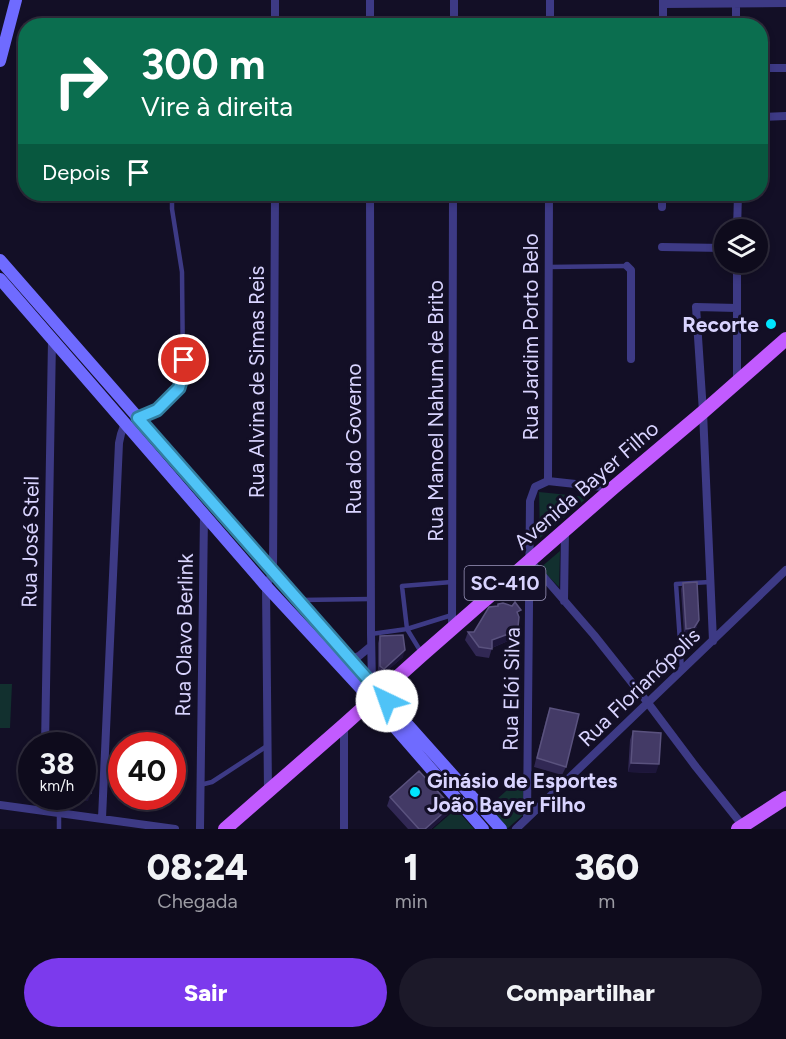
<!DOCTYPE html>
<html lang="pt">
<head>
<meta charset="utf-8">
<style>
	:root { --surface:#0e0b1c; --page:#1c1929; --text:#f1f3f6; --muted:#9b9ba3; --line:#2e2b3b; --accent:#7c3aed }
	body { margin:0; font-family:Figtree,sans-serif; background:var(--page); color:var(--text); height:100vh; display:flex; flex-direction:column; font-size:22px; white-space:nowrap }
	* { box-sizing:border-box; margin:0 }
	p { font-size:20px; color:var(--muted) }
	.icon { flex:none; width:33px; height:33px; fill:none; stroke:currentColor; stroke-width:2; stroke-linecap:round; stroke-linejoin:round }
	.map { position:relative; height:829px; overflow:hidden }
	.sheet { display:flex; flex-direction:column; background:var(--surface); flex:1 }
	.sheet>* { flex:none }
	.banner { position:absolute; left:18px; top:18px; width:750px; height:183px; border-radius:24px; box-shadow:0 3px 9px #0003,0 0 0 2px var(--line); background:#0b6e4f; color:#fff; overflow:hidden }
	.buttons { position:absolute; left:714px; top:219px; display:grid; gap:12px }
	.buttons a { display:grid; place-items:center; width:54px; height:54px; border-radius:50%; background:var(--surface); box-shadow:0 3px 9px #0003,0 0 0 2px var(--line); font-size:30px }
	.speed { position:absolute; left:18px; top:732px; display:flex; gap:12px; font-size:30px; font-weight:700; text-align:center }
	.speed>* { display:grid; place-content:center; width:78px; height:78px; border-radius:50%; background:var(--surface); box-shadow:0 3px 9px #0003,0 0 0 2px var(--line); line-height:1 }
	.speed small { font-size:15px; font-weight:400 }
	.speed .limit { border:9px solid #d22; background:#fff; color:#111 }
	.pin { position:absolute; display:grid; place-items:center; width:51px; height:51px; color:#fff; margin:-26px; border:3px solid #fff; border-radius:50%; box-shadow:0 2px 6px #0007 }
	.me { position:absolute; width:66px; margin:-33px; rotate:318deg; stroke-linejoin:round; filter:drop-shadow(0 0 4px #0008) }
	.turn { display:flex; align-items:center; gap:21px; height:126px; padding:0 24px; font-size:27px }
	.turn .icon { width:78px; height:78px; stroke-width:2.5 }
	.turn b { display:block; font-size:42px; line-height:51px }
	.then { display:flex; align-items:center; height:57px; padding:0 24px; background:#0003; gap:12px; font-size:22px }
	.eta { display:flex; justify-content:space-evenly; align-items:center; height:102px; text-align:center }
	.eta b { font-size:36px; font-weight:800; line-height:42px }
	.cta { display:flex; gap:12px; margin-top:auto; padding:12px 24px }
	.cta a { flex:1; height:69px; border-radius:36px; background:var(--accent); color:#fff; font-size:24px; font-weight:800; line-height:69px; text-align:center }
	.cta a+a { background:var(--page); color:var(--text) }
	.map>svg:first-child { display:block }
	.green { fill:#12302f }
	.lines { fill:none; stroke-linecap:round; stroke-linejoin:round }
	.lane { stroke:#3d3a85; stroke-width:4.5 }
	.street { stroke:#3d3a85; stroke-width:8 }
	.secondary { stroke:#6f6bff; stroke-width:12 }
	.primary { stroke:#c25bff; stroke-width:14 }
	.wall { fill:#312854 }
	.shaded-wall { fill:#1d163a }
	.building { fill:#433a66; stroke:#5a527e; stroke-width:1.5 }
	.route-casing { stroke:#337fa1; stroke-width:15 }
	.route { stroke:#4fc3f7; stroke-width:10 }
	.poi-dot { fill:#00e5ff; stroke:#130f26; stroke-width:2 }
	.labels { text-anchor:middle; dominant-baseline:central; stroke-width:6; stroke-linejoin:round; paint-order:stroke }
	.shield { fill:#130f26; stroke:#9e99be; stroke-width:1.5 }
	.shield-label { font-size:20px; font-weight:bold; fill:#d9d4ff }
	.poi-label { font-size:21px; font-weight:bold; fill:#d9d4ff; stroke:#130f26; text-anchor:end }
	.street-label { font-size:21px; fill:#d9d4ff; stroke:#130f26 }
</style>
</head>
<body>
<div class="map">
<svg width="786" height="829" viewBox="0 0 786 829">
	<rect width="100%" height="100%" fill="#130f26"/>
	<path class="green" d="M 539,492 L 588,497 L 540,538 Z
		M 560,551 L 559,587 L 540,568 Z
		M 0,684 L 12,684 L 10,728 L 0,728 Z
		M 523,776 L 524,814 L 507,829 L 487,808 Z
		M 456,809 L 474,829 L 433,829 Z"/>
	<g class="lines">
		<path class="lane" d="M 548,267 L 627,266
			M 139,417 L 157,410 L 179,388 L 183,375 L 182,272 L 172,209 L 172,194
			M 300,600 L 371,599
			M 452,615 L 407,629 L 402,586 L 452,582
			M 371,634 L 407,629 L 421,652
			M 682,670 L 676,584 L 710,582
			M 200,785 L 212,782 L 267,746
			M 59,829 L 59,814"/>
		<path class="street" d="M 275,0 L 275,26
			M 736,0 L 736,26
			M 663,4 L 786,3
			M 370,26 L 370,0
			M 454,26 L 454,0
			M 550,26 L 550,0
			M 663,26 L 663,0
			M 760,68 L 786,68
			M 760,117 L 786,116
			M 370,194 L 371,634 L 372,684
			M 662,194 L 662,207
			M 737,230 L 738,194
			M 662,247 L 724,248
			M 627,266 L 631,270 L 631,359
			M 737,382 L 737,262
			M 548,481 L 549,194
			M 530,561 L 594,635 L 648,703 L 696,767 L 743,826
			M 564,601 L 565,530
			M 452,629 L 453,194
			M 713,641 L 703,412 L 696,307 L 737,308
			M 350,660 L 359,656 L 371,646
			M 45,746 L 52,340
			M 268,792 L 266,586 L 273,572 L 275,194
			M 0,805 L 175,829
			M 43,810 L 44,796
			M 102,818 L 119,443 L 121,434 L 125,423
			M 527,818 L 530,501 L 535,487 L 548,481 L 612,488
			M 200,829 L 204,514
			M 344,829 L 344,725
			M 516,829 L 786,570"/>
		<path class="secondary" d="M 0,61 L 16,0
			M 0,260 L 350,660 L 501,829
			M 0,279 L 266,586 L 364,692 L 483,829"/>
		<path class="primary" d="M 225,829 L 344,725 L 422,655 L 613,488 L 703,412 L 786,339
			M 738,829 L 786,798"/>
	</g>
	<path class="wall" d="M 683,583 L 697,627 L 692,635 L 684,635 L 681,589 Z
		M 498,604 L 519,617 L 518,627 L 515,635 L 510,635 L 508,641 L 492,648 L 489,658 L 476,656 L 465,640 L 468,632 L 474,632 L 497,606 Z
		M 380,636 L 403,657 L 381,676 L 378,672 L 378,643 Z
		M 550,708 L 566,767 L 562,775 L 534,767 L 547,716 Z
		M 633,731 L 656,773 L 628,772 L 630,740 Z
		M 390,797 L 448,814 L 431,829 L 408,829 L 387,806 Z"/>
	<path class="shaded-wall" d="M 699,620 L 697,627 L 692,635 L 684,635 L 686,629 Z
		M 511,627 L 518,627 L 515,635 L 510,635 L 508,641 L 489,649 L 492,640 Z
		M 405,650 L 403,657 L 381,676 L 384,669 Z
		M 631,763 L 659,764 L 656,773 L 628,772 Z
		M 82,792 L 91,793 L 88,801 L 50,799 L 51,796 L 82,796 Z
		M 451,806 L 448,814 L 431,829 L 425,829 Z"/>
	<path class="building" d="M 697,582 L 699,620 L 694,628 L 686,629 L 683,583 Z
		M 515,602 L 521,610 L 517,612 L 519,617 L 518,627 L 511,627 L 511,633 L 492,640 L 492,649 L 479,647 L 468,632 L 474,632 L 489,607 L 498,606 L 498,604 L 503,603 L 512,606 Z
		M 403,635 L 405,650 L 384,669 L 380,666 L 380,636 Z
		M 550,708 L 579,714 L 566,767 L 537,758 Z
		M 633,731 L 661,733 L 659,764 L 631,763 Z
		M 82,758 L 93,758 L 91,793 L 82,792 Z
		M 419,771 L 451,806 L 425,829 L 419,829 L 390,797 Z"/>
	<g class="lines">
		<g class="route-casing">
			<path id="route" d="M 184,360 L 183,375 L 179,388 L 157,410 L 138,418 L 387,701"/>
		</g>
		<use href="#route" class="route"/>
	</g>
	<g class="poi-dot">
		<circle cx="771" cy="324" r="6"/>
		<circle cx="415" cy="792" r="6"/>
	</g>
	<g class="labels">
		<rect class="shield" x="464.5" y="566" width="81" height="34" rx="4.5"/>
		<g class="shield-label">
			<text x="505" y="583">SC-410</text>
		</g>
		<g class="poi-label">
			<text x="759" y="324">Recorte</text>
			<text x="427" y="780" text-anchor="start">Ginásio de Esportes<tspan x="427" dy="24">João Bayer Filho</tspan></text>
		</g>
		<g class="street-label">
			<text transform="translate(530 337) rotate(-90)">Rua Jardim Porto Belo</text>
			<text transform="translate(256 382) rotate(-90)">Rua Alvina de Simas Reis</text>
			<text transform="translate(435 411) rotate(-90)">Rua Manoel Nahum de Brito</text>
			<text transform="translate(353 439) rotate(-90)">Rua do Governo</text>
			<text transform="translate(586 485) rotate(-41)">Avenida Bayer Filho</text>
			<text transform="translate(30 542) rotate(-89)">Rua José Steil</text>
			<text transform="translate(184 635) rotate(-89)">Rua Olavo Berlink</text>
			<text transform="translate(639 687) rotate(-44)">Rua Florianópolis</text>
			<text transform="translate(511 689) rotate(-89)">Rua Elói Silva</text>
		</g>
	</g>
</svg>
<div class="buttons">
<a><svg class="icon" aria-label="layers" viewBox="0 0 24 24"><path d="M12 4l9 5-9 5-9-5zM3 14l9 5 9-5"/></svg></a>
</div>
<div class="speed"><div>38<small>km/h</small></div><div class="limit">40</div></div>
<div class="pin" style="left:184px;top:360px;background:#d93025"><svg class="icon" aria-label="arrive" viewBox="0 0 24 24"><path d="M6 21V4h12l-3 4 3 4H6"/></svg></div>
<svg class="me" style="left:387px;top:701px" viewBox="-20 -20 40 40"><circle r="19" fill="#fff"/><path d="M0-13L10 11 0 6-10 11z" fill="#4fc3f7"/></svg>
<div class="banner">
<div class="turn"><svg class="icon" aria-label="right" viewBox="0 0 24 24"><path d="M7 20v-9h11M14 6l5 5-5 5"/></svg><div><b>300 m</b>Vire à direita</div></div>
<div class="then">Depois<svg class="icon" aria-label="arrive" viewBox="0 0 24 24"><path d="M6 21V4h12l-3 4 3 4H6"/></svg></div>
</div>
</div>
<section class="sheet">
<div class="eta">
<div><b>08:24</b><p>Chegada</p></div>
<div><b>1</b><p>min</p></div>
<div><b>360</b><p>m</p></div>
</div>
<div class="cta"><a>Sair</a><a>Compartilhar</a></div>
</section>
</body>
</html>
